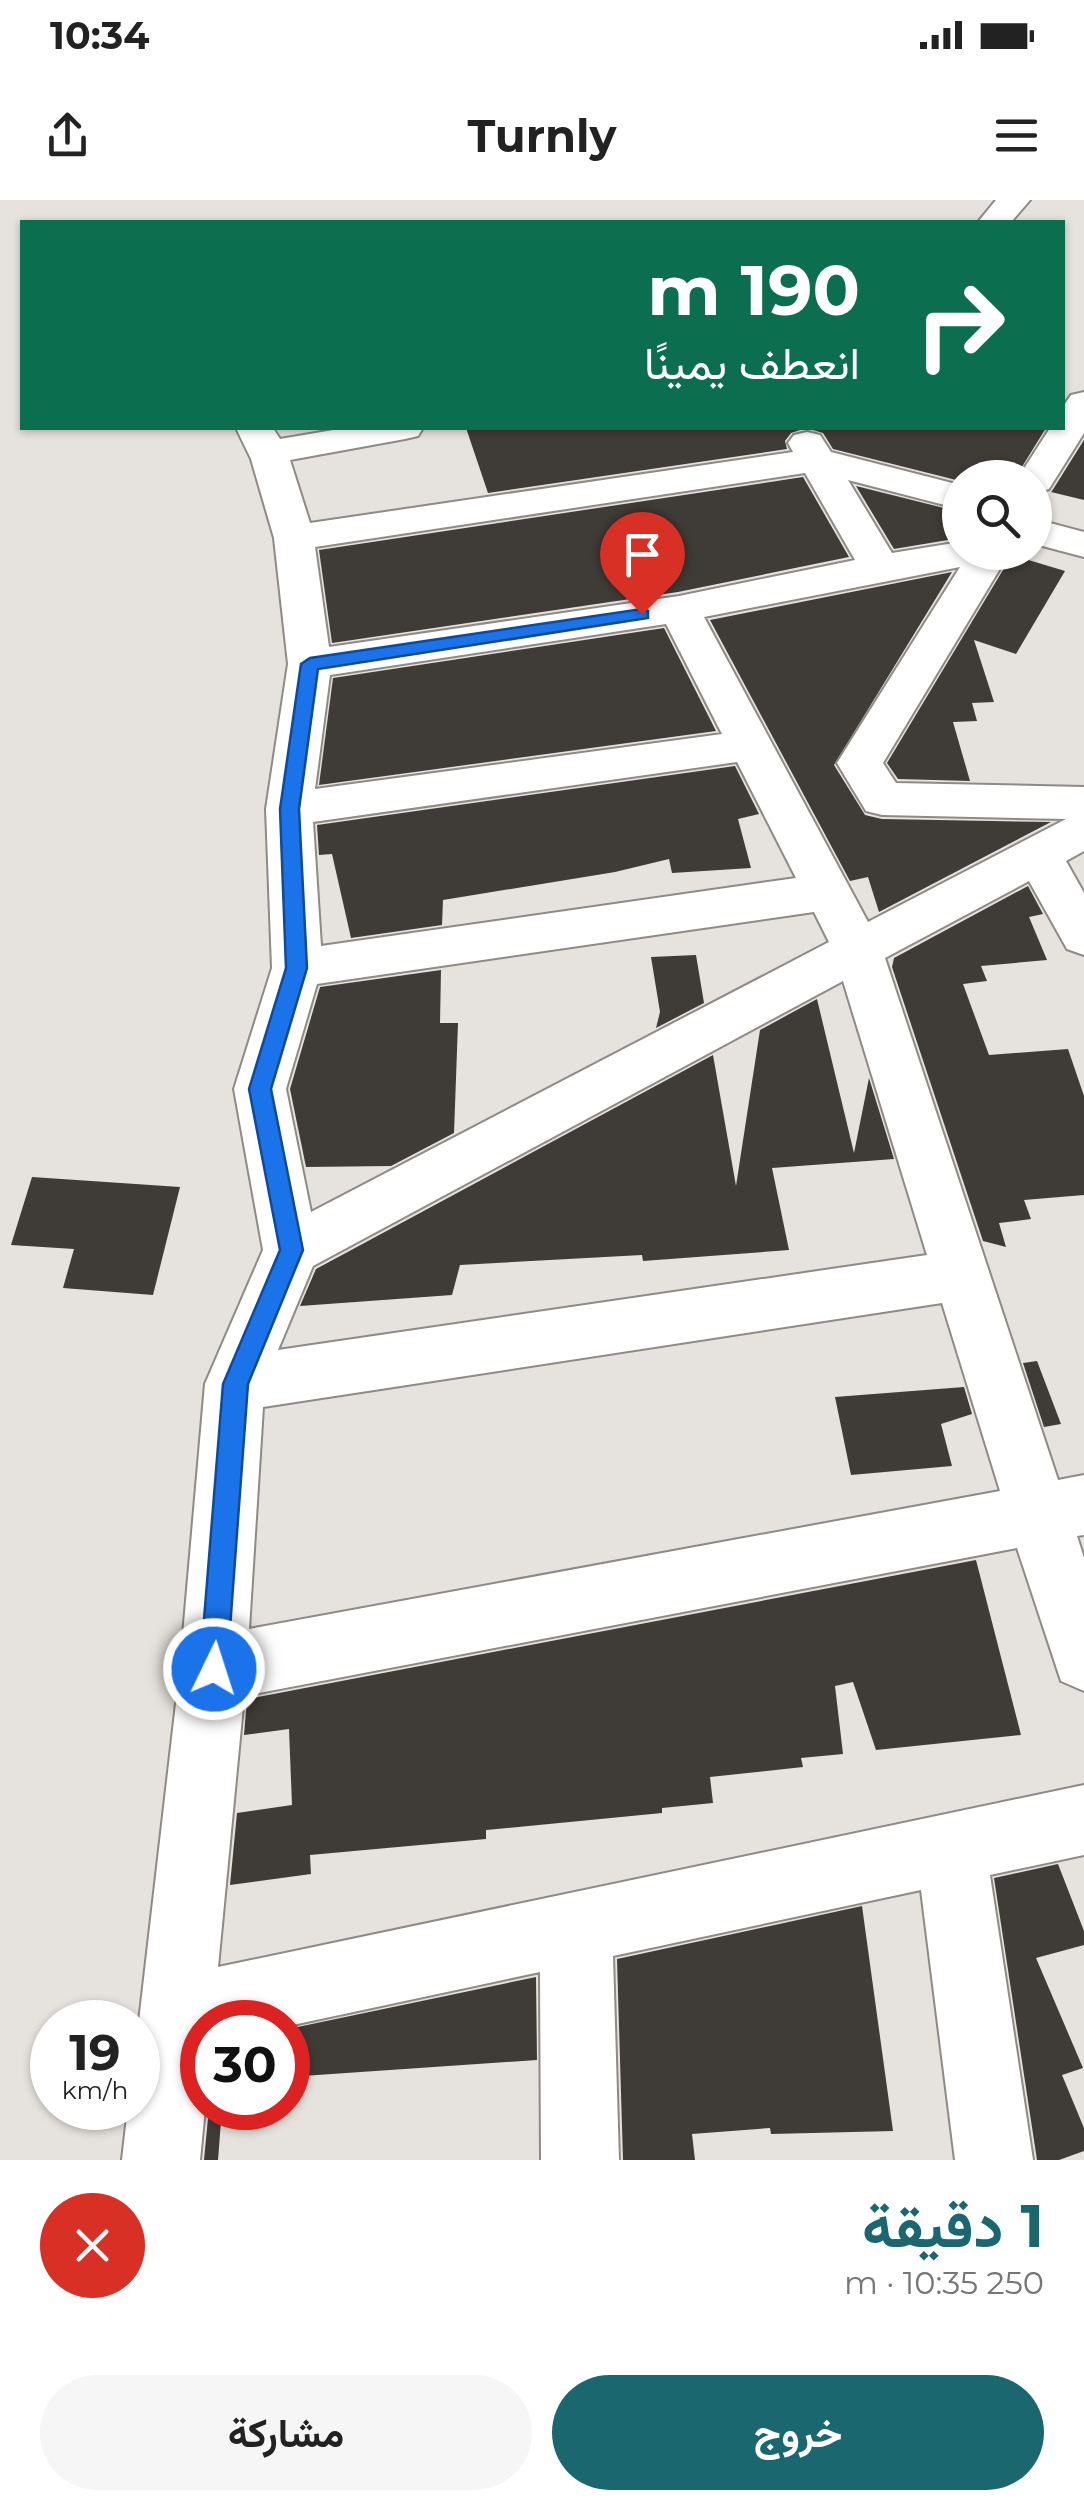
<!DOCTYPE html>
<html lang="ar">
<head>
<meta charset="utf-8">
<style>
	:root { --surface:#fff; --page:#f6f6f6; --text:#222; --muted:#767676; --accent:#1b676f }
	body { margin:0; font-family:Montserrat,Vazirmatn,sans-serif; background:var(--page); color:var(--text); direction:rtl; height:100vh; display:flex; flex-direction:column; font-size:38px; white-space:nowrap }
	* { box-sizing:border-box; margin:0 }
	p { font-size:32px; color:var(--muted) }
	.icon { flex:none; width:55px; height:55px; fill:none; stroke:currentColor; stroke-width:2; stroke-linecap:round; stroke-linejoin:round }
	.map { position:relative; height:1960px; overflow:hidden; direction:ltr }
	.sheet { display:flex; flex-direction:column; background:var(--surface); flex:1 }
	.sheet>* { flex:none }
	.top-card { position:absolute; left:20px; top:20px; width:1045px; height:210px; border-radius:0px; box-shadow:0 2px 8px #0004; direction:rtl; background:#0b6e4f; color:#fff; overflow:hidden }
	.fabs { position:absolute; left:942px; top:260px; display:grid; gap:20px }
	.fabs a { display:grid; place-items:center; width:110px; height:110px; border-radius:50%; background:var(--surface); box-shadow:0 2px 8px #0004; font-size:50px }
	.speed { position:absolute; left:30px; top:1800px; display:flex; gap:20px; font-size:50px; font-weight:700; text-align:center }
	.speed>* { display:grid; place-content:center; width:130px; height:130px; border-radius:50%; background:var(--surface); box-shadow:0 2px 8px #0004; line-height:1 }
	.speed small { font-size:25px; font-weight:400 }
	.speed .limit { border:15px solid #d22; background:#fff; color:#111 }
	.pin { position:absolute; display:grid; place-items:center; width:85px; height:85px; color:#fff; margin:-102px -42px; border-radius:50% 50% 50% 0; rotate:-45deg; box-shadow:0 0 10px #0007 }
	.pin .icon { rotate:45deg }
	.me { position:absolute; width:110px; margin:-55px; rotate:4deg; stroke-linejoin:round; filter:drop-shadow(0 0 8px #0008) }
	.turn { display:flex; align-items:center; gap:35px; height:210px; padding:0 40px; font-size:45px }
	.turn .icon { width:130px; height:130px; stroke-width:2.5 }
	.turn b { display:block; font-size:70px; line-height:85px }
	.round { display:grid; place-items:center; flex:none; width:105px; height:105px; border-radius:52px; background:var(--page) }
	.summary { display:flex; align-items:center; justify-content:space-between; height:170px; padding:0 40px }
	h1 { font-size:60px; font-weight:700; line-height:75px; color:var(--accent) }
	.cta { display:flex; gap:20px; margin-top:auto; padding:20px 40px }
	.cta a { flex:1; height:115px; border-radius:60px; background:var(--accent); color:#fff; font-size:40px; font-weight:700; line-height:115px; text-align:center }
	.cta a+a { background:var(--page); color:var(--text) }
	.status { display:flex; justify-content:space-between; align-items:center; height:70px; padding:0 50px; background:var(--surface); direction:ltr }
	.status svg { height:28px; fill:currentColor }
	header { display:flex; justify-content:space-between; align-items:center; height:130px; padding:0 40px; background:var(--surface); font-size:45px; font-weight:700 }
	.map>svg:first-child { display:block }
	.building { fill:#3f3b37 }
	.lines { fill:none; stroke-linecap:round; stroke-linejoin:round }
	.minor-casing { stroke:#8e8a86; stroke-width:4 }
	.minor { fill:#fff; fill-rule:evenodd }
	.route { fill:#1a73e8; stroke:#114b97; stroke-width:2.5 }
</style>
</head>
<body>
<div class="status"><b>10:34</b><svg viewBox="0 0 49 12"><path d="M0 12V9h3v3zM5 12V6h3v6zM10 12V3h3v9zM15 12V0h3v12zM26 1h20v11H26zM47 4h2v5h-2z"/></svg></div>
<header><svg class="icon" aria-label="menu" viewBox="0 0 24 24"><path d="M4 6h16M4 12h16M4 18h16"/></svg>Turnly<svg class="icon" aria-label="share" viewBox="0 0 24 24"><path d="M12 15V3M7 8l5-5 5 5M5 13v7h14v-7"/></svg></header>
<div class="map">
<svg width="1084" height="1960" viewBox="0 0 1084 1960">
	<rect width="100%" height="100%" fill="#e6e2dd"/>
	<path class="building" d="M 466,228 L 1046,228 L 1015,278 L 960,278 L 960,281 L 833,249 L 823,233 L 806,228 L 791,233 L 785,241 L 787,249 L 488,293 Z
		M 1084,240 L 1084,300 L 1051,292 L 1052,291 Z
		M 803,277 L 849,357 L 678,392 L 332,443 L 319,350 Z
		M 856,286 L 960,312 L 960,338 L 894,349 Z
		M 1012,355 L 1065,371 L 1016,454 L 974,440 L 994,502 L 972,503 L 977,521 L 953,522 L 970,581 L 898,579 L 887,563 Z
		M 952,372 L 834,565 L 865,615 L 882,619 L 1051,622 L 879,712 L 868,677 L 850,681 L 710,420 Z
		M 664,428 L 716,531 L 319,585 L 333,478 Z
		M 735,566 L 759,614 L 738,619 L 751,668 L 672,673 L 669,659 L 615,672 L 443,700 L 442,725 L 351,738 L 332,654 L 319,655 L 317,625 Z
		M 1028,686 L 1043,714 L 1029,717 L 1047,760 L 981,766 L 987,781 L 963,784 L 989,855 L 1068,849 L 1084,896 L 1084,995 L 1024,1000 L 1031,1019 L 999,1023 L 1006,1047 L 983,1041 L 892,767 L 894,758 Z
		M 696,755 L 704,803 L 656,828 L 660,812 L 651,757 Z
		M 441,770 L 440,823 L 458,823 L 454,933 L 391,966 L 306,967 L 290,889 L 320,787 Z
		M 817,799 L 854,953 L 869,878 L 894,959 L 772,968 L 789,1050 L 643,1061 L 642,1055 L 460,1065 L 452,1095 L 300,1106 L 316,1069 L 713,855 L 736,986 L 760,830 Z
		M 32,977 L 180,987 L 153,1095 L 63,1088 L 74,1049 L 11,1045 Z
		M 1037,1161 L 1061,1224 L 1044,1227 L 1023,1163 Z
		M 964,1187 L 972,1214 L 941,1224 L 952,1266 L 851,1275 L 835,1197 Z
		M 976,1360 L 1021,1535 L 876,1550 L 853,1482 L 835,1486 L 843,1554 L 801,1558 L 803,1567 L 710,1577 L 713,1603 L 662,1608 L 662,1613 L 486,1630 L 486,1639 L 310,1655 L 311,1674 L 230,1685 L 237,1613 L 292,1605 L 289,1529 L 244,1535 L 247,1499 Z
		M 1058,1664 L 1084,1731 L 1084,1745 L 1036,1758 L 1083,1868 L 1062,1875 L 1084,1928 L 1084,1951 L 1059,1960 L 1037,1960 L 994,1678 Z
		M 862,1706 L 893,1931 L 771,1934 L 770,1928 L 692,1934 L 695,1960 L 623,1960 L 617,1759 Z
		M 536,1777 L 537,1860 L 288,1877 L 288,1829 Z
		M 209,1908 L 222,1908 L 218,1960 L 204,1960 Z"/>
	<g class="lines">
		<g class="minor-casing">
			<path id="minor" d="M 996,0 L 1030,0 L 1011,22 L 978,22 Z
				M 1084,192 L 1084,233 L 1049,289 L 1035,293 L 1035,278 L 1018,278 L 1050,228 L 1062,228 L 1062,208 L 1071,195 Z
				M 236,228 L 273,228 L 280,239 L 345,228 L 423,228 L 418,236 L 405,239 L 290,260 L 310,323 L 793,252 L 788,243 L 794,235 L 807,232 L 820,235 L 831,252 L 960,285 L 960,309 L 848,280 L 892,353 L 960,342 L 960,352 L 1010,352 L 883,563 L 896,583 L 1084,587 L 1084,651 L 1066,661 L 1084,693 L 1084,755 L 1067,749 L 1029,681 L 885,758 L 1058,1280 L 1084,1275 L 1084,1335 L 1077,1336 L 1084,1358 L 1084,1491 L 1061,1481 L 1017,1348 L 244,1496 L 218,1767 L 1084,1585 L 1084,1655 L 990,1675 L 1033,1960 L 955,1960 L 921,1690 L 613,1756 L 619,1960 L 541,1960 L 540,1772 L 288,1826 L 288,1822 L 202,1822 L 205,1908 L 200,1960 L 122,1960 L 128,1908 L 138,1908 L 138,1830 L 180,1469 L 205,1184 L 263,1050 L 234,889 L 272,768 L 266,609 L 288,464 L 274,338 L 251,259 ZM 805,273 L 855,360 L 679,396 L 329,447 L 315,347 ZM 960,367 L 837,563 L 866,611 L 882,615 L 1066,619 L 868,722 L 704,417 ZM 666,424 L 722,534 L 315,589 L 330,475 ZM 737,562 L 796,678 L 321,746 L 313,622 ZM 814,712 L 829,742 L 311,1012 L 286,889 L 317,784 ZM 843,781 L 927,1055 L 278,1150 L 313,1066 ZM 942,1103 L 1000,1291 L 249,1429 L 263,1207 Z
				M 1035,319 L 1084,332 L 1084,357 L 1035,344 Z"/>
		</g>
		<use href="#minor" class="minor"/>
	</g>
	<path class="route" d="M 642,409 L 648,411 L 648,418 L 318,469 L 299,609 L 307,768 L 271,889 L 303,1050 L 248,1184 L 227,1469 L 223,1479 L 214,1483 L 204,1479 L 200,1469 L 223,1184 L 280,1050 L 249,889 L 286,768 L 280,609 L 301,464 L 310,458 Z"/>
</svg>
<div class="fabs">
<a><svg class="icon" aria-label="search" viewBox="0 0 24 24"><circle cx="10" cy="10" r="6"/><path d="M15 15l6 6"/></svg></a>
</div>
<div class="speed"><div>19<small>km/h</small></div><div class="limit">30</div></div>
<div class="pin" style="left:642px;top:414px;background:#d93025"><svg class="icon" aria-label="arrive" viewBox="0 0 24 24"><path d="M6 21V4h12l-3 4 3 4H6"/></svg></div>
<svg class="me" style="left:214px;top:1469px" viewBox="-20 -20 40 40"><circle r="17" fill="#1a73e8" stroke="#fff" stroke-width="3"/><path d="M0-11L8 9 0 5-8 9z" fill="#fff"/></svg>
<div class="top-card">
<div class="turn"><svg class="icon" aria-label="right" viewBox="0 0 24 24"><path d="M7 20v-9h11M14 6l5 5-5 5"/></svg><div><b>190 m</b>انعطف يمينًا</div></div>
</div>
</div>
<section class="sheet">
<div class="summary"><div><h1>1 دقيقة</h1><p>250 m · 10:35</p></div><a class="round" style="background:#d93025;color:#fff"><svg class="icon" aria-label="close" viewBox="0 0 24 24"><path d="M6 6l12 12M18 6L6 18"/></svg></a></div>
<div class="cta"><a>خروج</a><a>مشاركة</a></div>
</section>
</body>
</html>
